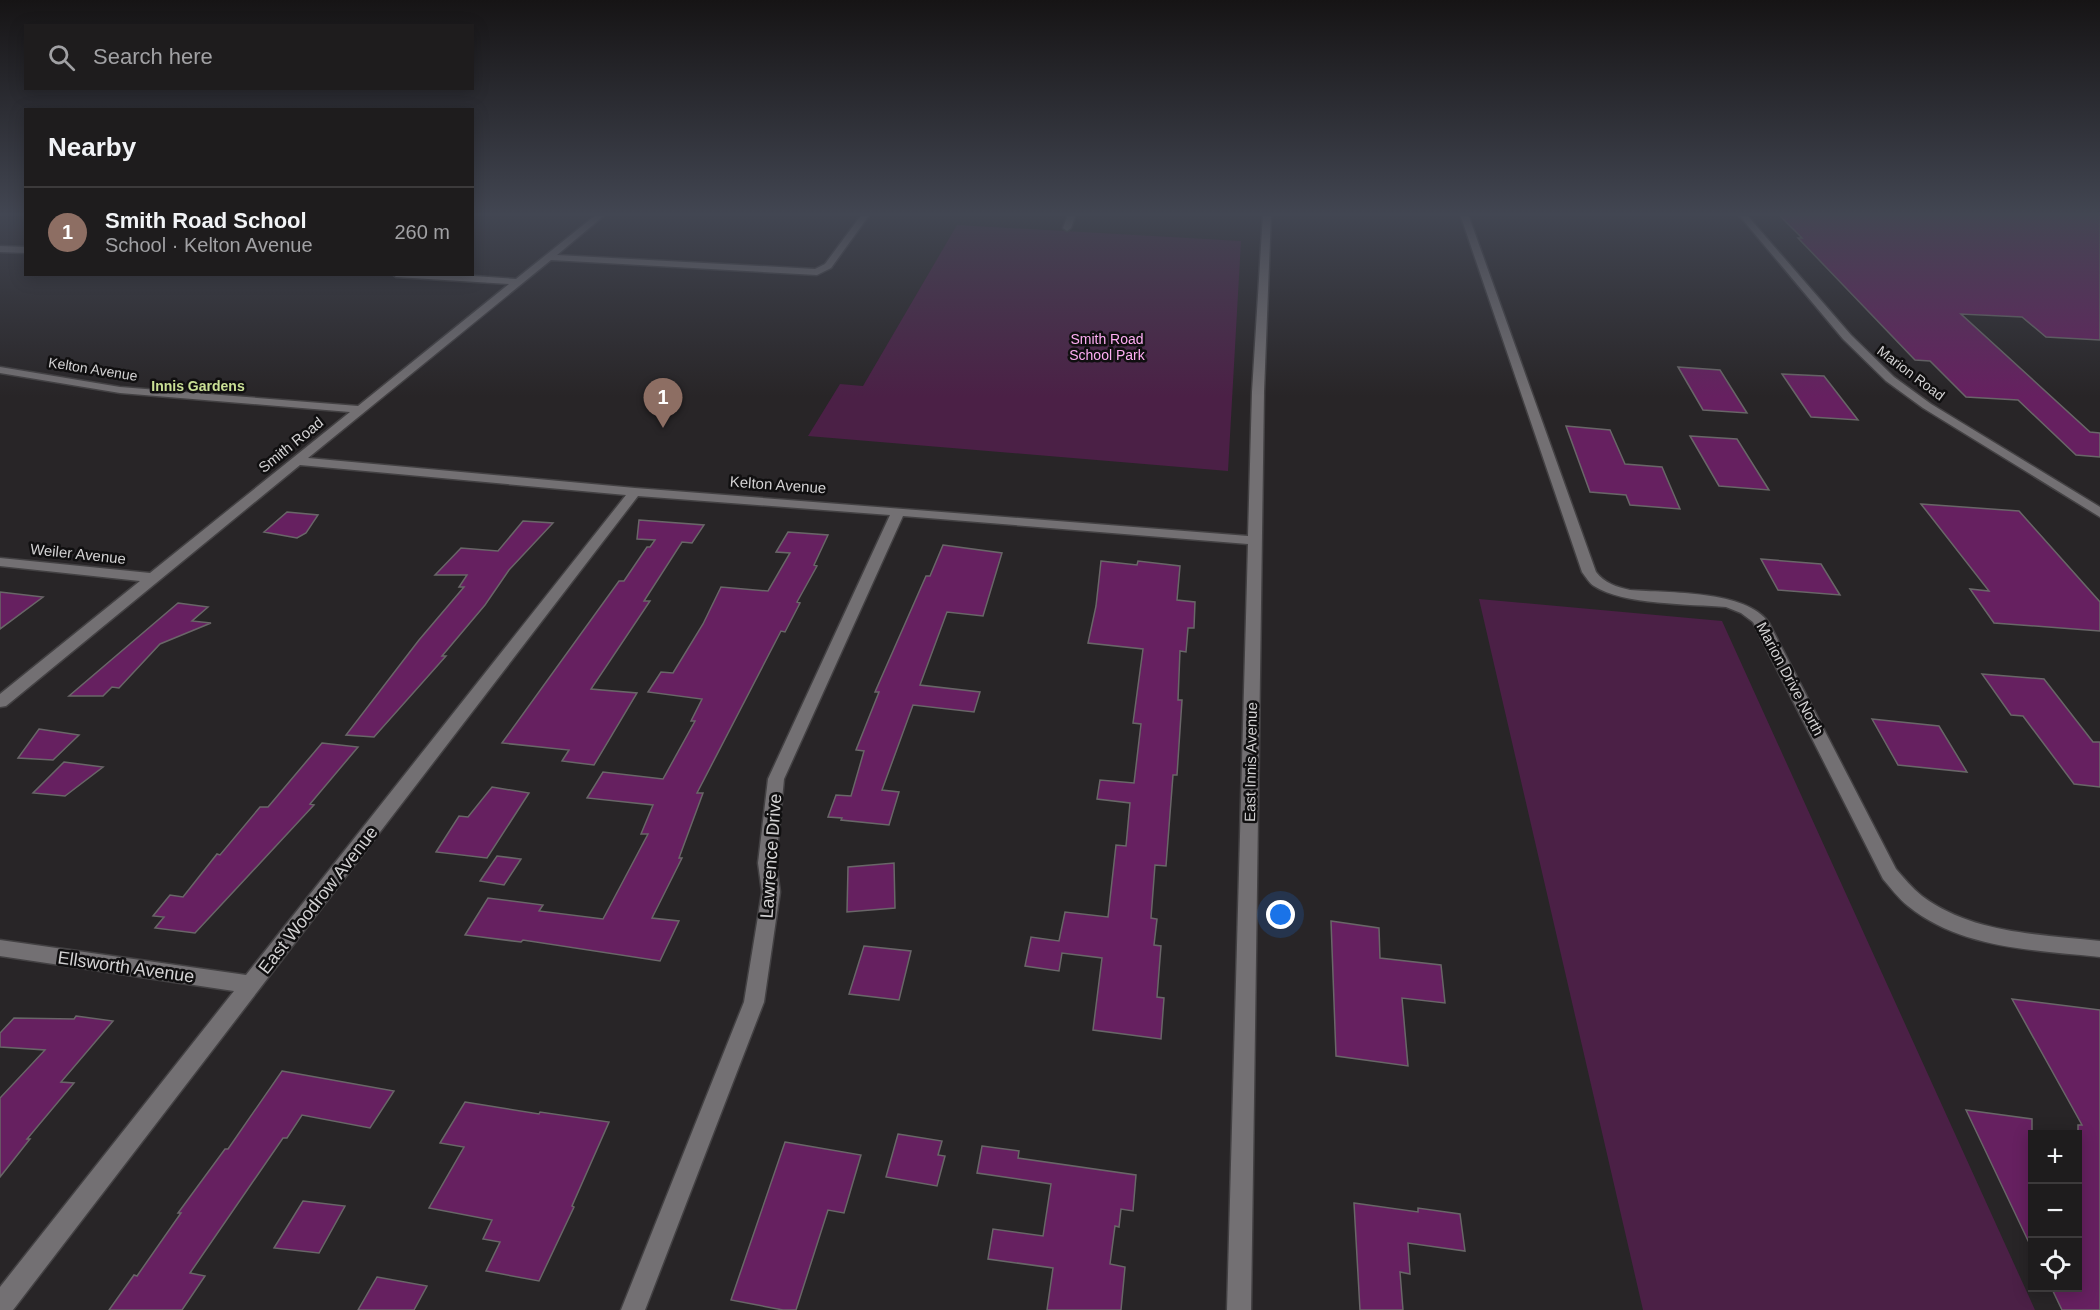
<!DOCTYPE html>
<html lang="en">
<head>
<meta charset="utf-8">
<style>
	body { margin:0; font-family:Arial,sans-serif; background:#2b292a; color:#f1f3f6 }
	.controls { position:absolute; right:18px; bottom:18px; display:grid; overflow:hidden; border-radius:0px; box-shadow:0 3px 15px #0003 }
	.controls button { width:54px; height:54px; display:grid; place-items:center; padding:0; border:0; border-bottom:2px solid #3c3a3b; background:#1e1c1d; color:#f1f3f6; font:30px sans-serif }
	.you { position:absolute; left:1281px; top:915px; width:21px; height:21px; margin:-15px; border:4px solid #fff; border-radius:50%; background:#1a73e8; box-shadow:0 0 0 9px #1a73e833 }
	.badge { display:grid; place-items:center; width:39px; height:39px; border-radius:50%; background:#a5c822; color:#fff; font-size:20px; font-weight:700 }
	.pin { position:absolute; translate:-50% -50px; filter:drop-shadow(0 2px 3px #0008) }
	.pin::after { content:''; position:absolute; top:32px; width:21px; height:18px; background:inherit; clip-path:polygon(0 0,100% 0,50% 100%) }
	.list { margin:0; padding:0; list-style:none }
	h2 { display:flex; justify-content:space-between; align-items:center; height:78px; margin:0; padding:0 24px; font-size:26px }
	h2 small { font-size:20px; font-weight:400; color:#a1a1a4 }
	.list li { display:grid; grid-template-columns:39px 1fr auto; gap:18px; align-items:center; box-sizing:border-box; height:90px; padding:0 24px; border-top:2px solid #3c3a3b }
	.list b { display:block; font-size:22px; white-space:nowrap }
	.list p { margin:0; font-size:20px; white-space:nowrap; color:#a1a1a4 }
	.list em { font-size:20px; font-style:normal; color:#a1a1a4 }
	.icon { flex:none; width:33px; height:33px; fill:none; stroke:currentColor; stroke-width:2; stroke-linecap:round; stroke-linejoin:round }
	.map { position:relative; flex:none; width:2100px; height:1310px; overflow:hidden }
	.search { position:absolute; background:#1e1c1d; box-shadow:0 3px 15px #0003; left:24px; top:24px; width:450px; height:66px; display:flex; align-items:center; gap:15px; box-sizing:border-box; padding:0 21px; border-radius:0px; color:#a1a1a4; font-size:22px }
	.panel { position:absolute; background:#1e1c1d; box-shadow:0 3px 15px #0003; left:24px; top:108px; width:450px; height:168px; border-radius:0px }
	.map>svg:first-child { display:block }
	.green { fill:#4b2046 }
	.building { fill:#662060; stroke:#696668; stroke-width:1.5 }
	.lines { fill:none; stroke-linecap:round; stroke-linejoin:round }
	.street-casing { stroke:#434143; stroke-width:3 }
	.street { fill:#737073; fill-rule:evenodd }
	.labels { text-anchor:middle; stroke-width:5; stroke-linejoin:round; paint-order:stroke }
	.far-park-label { font-size:14px; fill:#feaef3; stroke:#100f10 }
	.far-street-label { font-size:14px; fill:#d3d2d3; stroke:#100f10 }
	.far-neighbourhood-label { font-size:14px; font-weight:bold; fill:#cae095; stroke:#100f10 }
	.street-label { font-size:15px; fill:#d3d2d3; stroke:#100f10 }
	.near-street-label { font-size:18px; fill:#d3d2d3; stroke:#100f10 }
</style>
</head>
<body>
<div class="map">
<svg width="2100" height="1310" viewBox="0 0 2100 1310">
	<rect width="100%" height="100%" fill="#282527"/>
	<!-- green -->
	<path class="green" d="M957,225l284,16 -13,230 -420,-35 32,-52 23,2z
		M1479,599l243,22 313,689h-392z"/>
	<!-- building -->
	<path class="building" d="M1778,214h322v126l-54,-3 -24,-20 -61,-3 129,118 10,1v24l-24,-2 -58,-55 -52,-3 -36,-36 -15,-1 -117,-122h4z
		M1678,367l42,3 27,43 -44,-3z
		M1782,374l42,2 34,44 -47,-3z
		M1566,426l44,4 15,34 37,3 18,42 -50,-4 -4,-10 -36,-3z
		M1690,436l47,3 32,51 -50,-4z
		M1921,504l98,7 81,91v29l-106,-8 -24,-34 19,2z
		M287,512l31,3 -12,18 -9,5 -33,-6z
		M639,520l65,5 -12,18 -10,-1 -38,59h6l-59,88 46,4 -43,72 -32,-4 7,-11 -67,-7 117,-162h5l23,-34h3l5,-7 -18,-1z
		M523,521l30,2 -44,47 -24,35 -43,51h4l-72,81 -28,-2 73,-95 45,-53h-5l8,-12h-32l26,-27 37,3z
		M788,532l40,3 -14,30 3,1 -20,36 3,1 -15,29 -4,-1 -84,162h6l-24,65h3l-30,60 27,3 -19,40 -137,-21 -2,2 -56,-7 23,-37 55,7 -4,6 64,8 45,-85h-7l12,-29 -66,-7 16,-26 60,7 32,-58h-4l11,-22 -54,-7 13,-20 12,1 30,-49 18,-37 47,4 22,-38 -14,-1z
		M943,545l59,8 -19,63 -36,-4 -27,73 60,7 -6,20 -61,-7 -31,85 17,2 -10,33 -48,-5 1,-2 -14,-1 8,-22 15,1 13,-45 -8,-1 23,-58h-4l51,-116h4z
		M1761,559l60,5 19,31 -62,-5z
		M1101,561l36,4 1,-4 42,5 -3,34 18,2 -1,26h-6l-2,24 -6,-1 -2,49h4l-5,75h-4l-7,91 -11,-1 -4,53 6,1 -3,26 7,1 -4,51 7,1 -3,41 -68,-9 9,-72 -40,-5 -3,18 -34,-5 6,-29 28,4 6,-29 43,5 8,-72 10,1 4,-43 -33,-4 3,-19 34,3 7,-59 -8,-1 10,-74 -55,-6 8,-37z
		M0,592l43,5 -43,32z
		M178,603l30,4 -16,14 19,2 -51,21 -41,44 -7,-1 -9,9h-34z
		M1982,674l62,5 49,63h7v45l-26,-3 -51,-68 -12,-1z
		M1872,719l67,7 28,46 -69,-7z
		M39,729l40,6 -26,25 -35,-2z
		M322,743l36,4 -48,57 4,1 -119,128 -40,-5 9,-11 -11,-1 17,-21 13,2 34,-43 3,1 40,-48h8z
		M64,762l39,5 -38,29 -32,-3z
		M492,787l37,6 -42,65 -51,-6 23,-36 9,1z
		M497,856l24,3 -17,26 -24,-4z
		M894,863l1,45 -48,4 1,-45z
		M1331,921l48,7 1,30 61,7 4,38 -43,-5 6,68 -72,-10z
		M864,946l47,5 -12,49 -50,-6z
		M2012,999l88,11v300h-38l-11,-23h27v-162h4z
		M76,1016l37,5 -52,61 13,1 -47,56h3l-30,38v-79l45,-48 -45,-3v-14l14,-15 60,1z
		M282,1071l112,20 -24,37 -68,-13 -15,23h-4l-93,135 15,3 -23,34h-73l25,-35 3,1 44,-63h-3l47,-64h3z
		M465,1102l74,12 1,-2 69,10 -37,84 2,1 -35,74 -53,-10 14,-29 -17,-3 9,-19 -63,-12 35,-61 -24,-4z
		M1966,1110l66,9v130z
		M898,1134l44,7 -4,14 7,1 -8,30 -51,-9z
		M785,1142l76,13 -17,58 -16,-3 -32,100h-13l-52,-10z
		M982,1146l37,5 -1,7 118,17 -3,36 -12,-2 -2,18 -4,-1 -5,38 15,3 -4,43h-74l6,-42 -65,-9 5,-30 50,7 8,-52 -74,-11z
		M303,1201l42,5 -26,47 -45,-5z
		M1354,1203l64,9v-4l42,6 5,37 -57,-8 2,31 -10,-2 3,38h-43z
		M377,1277l50,9 -13,24h-56z"/>
	<g class="lines">
		<!-- street casing -->
		<g class="street-casing">
			<path id="street" d="M597,214h9l-49,41 258,14 10,-5 37,-50h8l-39,54 -14,7 -266,-15 -243,198 327,30 613,48 4,-144 11,-178h8l-7,178 -13,918h-24l21,-766 -345,-28 -119,263 -8,84 4,29 -16,110 -119,308h-24l123,-308 18,-110 -4,-29 10,-84 122,-264 -252,-19 -625,814h-13v-23l234,-296 -234,-35v-16l246,35 380,-480 -326,-30 -294,241 -6,1v-13l140,-113 -140,-15v-8l150,15 200,-161 -230,-19 -120,-20v-6l120,20 238,19 151,-122 -113,-7 -4,-3h53l71,5z
				M1068,214h8l-5,14 -4,3 -4,-3z
				M1460,214h8l128,358c8,11 21,15 34,18 38,3 117,0 139,33l127,246c8,9 16,19 26,27 51,38 117,38 178,45v16c-65,-7 -139,-8 -192,-51 -10,-8 -17,-18 -25,-27l-130,-257 -12,-9 -15,-6c-35,-3 -103,-2 -132,-21 -5,-3 -8,-9 -12,-14z
				M1738,214h8l105,121 43,42 37,27 169,103v10l-177,-109 -37,-27 -43,-42z
				M0,246l26,1v6l-26,-1z"/>
		</g>
		<!-- street -->
		<use href="#street" class="street"/>
	</g>
	<!-- sky -->
	<linearGradient id="sky" x2="0" y2="1"><stop stop-color="#161415"/><stop offset="0.54" stop-color="#424652"/><stop offset="1" stop-color="#424652" stop-opacity="0"/></linearGradient>
	<rect width="2100" height="397" fill="url(#sky)"/>
	<g class="labels">
		<!-- far-park labels -->
		<g class="far-park-label">
			<text x="1107" y="344">Smith Road<tspan x="1107" dy="16">School Park</tspan></text>
		</g>
		<!-- far-street labels -->
		<g class="far-street-label">
			<text transform="translate(93 369) rotate(9)" y="5">Kelton Avenue</text>
			<text transform="translate(1911 373) rotate(37)" y="5">Marion Road</text>
		</g>
		<!-- far-neighbourhood labels -->
		<g class="far-neighbourhood-label">
			<text x="198" y="391">Innis Gardens</text>
		</g>
		<!-- street labels -->
		<g class="street-label">
			<text transform="translate(291 445) rotate(-39)" y="5">Smith Road</text>
			<text transform="translate(778 485) rotate(4)" y="5">Kelton Avenue</text>
			<text transform="translate(78 554) rotate(6)" y="5">Weiler Avenue</text>
			<text transform="translate(1790 679) rotate(62)" y="5">Marion Drive North</text>
			<text transform="translate(1251 762) rotate(-89)" y="5">East Innis Avenue</text>
		</g>
		<!-- near-street labels -->
		<g class="near-street-label">
			<text transform="translate(771 856) rotate(-86)" y="6">Lawrence Drive</text>
			<text transform="translate(318 900) rotate(-52)" y="6">East Woodrow Avenue</text>
			<text transform="translate(126 967) rotate(8)" y="6">Ellsworth Avenue</text>
		</g>
	</g>
</svg>
<div class="controls">
<button>+</button>
<button>−</button>
<button><svg class="icon" aria-label="locate" viewBox="0 0 24 24"><circle cx="12" cy="12" r="6"/><path d="M12 2v4M12 18v4M2 12h4M18 12h4"/></svg></button>
</div>
<div class="you"></div>
<div class="pin badge" style="left:663px;top:428px;background:#8d6e63">1</div>
<div class="search"><svg class="icon" aria-label="search" viewBox="0 0 24 24"><circle cx="10" cy="10" r="6"/><path d="M15 15l6 6"/></svg>Search here</div>
<section class="panel">
<h2>Nearby<small></small></h2>
<ul class="list">
<li><span class="badge" style="background:#8d6e63">1</span><div><b>Smith Road School</b><p>School · Kelton Avenue</p></div><em>260 m</em></li>
</ul>
</section>
</div>
</body>
</html>
